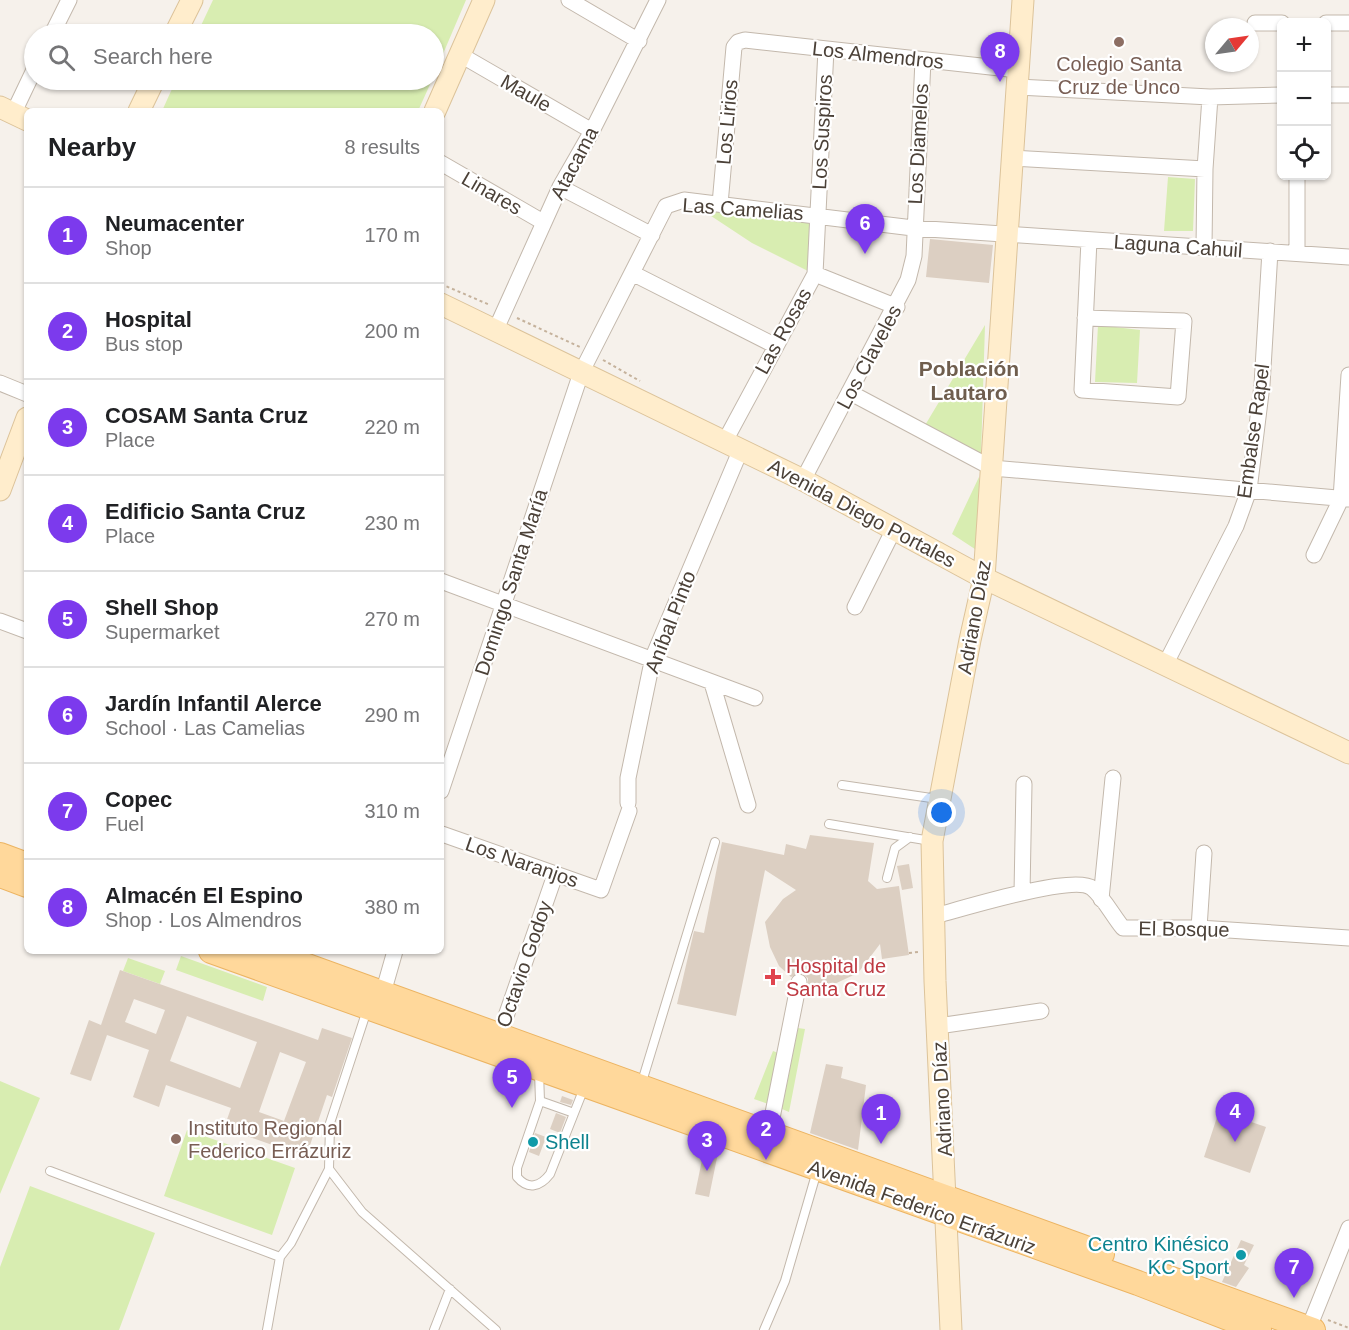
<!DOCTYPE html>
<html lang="en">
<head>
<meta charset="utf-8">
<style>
	body { margin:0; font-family:Arial,sans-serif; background:#f6f6f6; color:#202124 }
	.controls { position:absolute; right:18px; top:18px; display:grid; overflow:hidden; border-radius:9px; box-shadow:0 2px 4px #0004 }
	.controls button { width:54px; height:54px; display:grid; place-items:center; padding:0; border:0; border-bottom:2px solid #e0e0e0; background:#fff; color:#202124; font:30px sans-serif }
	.compass { position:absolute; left:1205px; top:18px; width:54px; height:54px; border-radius:50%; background:#fff; box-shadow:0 2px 4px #0004; rotate:61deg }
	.you { position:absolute; left:942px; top:813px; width:21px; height:21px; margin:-15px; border:4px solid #fff; border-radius:50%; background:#1a73e8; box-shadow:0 0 0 9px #1a73e833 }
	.badge { display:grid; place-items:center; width:39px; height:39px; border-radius:50%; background:#7c3aed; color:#fff; font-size:20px; font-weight:700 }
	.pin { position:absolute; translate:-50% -50px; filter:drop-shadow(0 2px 3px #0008) }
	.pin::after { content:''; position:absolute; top:32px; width:21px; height:18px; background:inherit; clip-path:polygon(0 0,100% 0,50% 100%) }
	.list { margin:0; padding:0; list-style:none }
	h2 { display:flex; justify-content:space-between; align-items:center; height:78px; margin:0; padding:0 24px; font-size:26px }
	h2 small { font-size:20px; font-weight:400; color:#757577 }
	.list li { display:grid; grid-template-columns:39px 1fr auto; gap:18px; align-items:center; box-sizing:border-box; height:96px; padding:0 24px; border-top:2px solid #e0e0e0 }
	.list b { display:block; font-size:22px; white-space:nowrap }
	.list p { margin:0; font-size:20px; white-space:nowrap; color:#757577 }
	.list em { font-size:20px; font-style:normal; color:#757577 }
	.icon { flex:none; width:33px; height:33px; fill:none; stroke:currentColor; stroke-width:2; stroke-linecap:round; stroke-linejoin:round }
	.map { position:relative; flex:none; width:1349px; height:1330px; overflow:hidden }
	.search { position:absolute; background:#fff; box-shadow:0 2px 4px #0004; left:24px; top:24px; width:420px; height:66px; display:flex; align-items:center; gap:15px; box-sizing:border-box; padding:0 21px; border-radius:33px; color:#757577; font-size:22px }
	.panel { position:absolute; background:#fff; box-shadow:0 2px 4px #0004; left:24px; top:108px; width:420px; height:846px; border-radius:9px }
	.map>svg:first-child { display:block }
	.green { fill:#d8edb1 }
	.building { fill:#dccfc2; fill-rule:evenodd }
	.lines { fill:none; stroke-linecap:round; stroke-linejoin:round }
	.lane-casing { stroke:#c3b8ac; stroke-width:10 }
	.street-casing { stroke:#c3b8ac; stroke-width:17 }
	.secondary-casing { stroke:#dcc39a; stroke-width:23 }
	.primary-casing { stroke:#ecb462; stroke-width:26 }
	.path { stroke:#c5b29c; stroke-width:2; stroke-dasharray:3 3; stroke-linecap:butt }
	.lane { stroke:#fff; stroke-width:8 }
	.street { stroke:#fff; stroke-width:15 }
	.secondary { stroke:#ffedcc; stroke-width:21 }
	.primary { stroke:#ffd89b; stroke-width:24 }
	.education-dot { fill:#8d6e63; stroke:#fff; stroke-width:2 }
	.health-dot { fill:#e0444e; stroke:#fff; stroke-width:2 }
	.culture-dot { fill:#0f9aa8; stroke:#fff; stroke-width:2 }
	.labels { text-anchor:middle; stroke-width:4.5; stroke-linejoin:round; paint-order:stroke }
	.street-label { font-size:20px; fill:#4b4138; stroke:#fff }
	.education-label { font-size:20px; fill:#785e54; stroke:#fff }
	.health-label { font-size:20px; fill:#be3a42; stroke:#fff; text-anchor:start }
	.culture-label { font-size:20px; fill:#0d838f; stroke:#fff; text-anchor:start }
	.neighbourhood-label { font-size:21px; font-weight:bold; fill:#6f5e4e; stroke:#fff }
</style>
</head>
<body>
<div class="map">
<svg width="1349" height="1330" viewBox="0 0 1349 1330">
	<rect width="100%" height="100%" fill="#f6f1eb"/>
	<!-- green -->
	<path class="green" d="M213,0h253l-32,75v-41h-237z
		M176,80h256l-14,31h-256z
		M1168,177l27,2 -2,52h-29z
		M699,208l113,13 -4,50 -56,-28z
		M985,325l-4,130 -57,-28z
		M1098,325l42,5 -3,53 -42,-1z
		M979,477l2,76 -29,-19z
		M181,956l86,31 -4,14 -87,-31z
		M128,958l37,13 -5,13 -37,-13z
		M798,1028l7,1 -16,83 -7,-3z
		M773,1051l5,2 -10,51 -14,-5z
		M0,1081l40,17 -40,96z
		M187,1130l108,38 -23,67 -108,-39z
		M30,1186l125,47 -36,97h-119v-63z"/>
	<!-- building -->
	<path class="building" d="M930,239l63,6 -4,38 -63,-6z
		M810,835l64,8 -6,38 9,8 22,-3 10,69 -27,4 -2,-15 -22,29 -30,14 -20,-2v-7l-7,-5 -10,4 -12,-11 -9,-19 -5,-25 18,-23 13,-9 -31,-20 -29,146 -59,-12 17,-73 10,2 18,-91 62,13 2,-11 20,5z
		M909,864l4,24 -11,2 -5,-24z
		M120,970l198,70 4,-12 30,10 -20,59 -5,-2 -21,62 -82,-29 7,-20 -65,-23 -7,22 -26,-10 16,-47 -42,-15 -16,46 -21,-7 19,-54 12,5zM134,999l31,11 -9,24 -31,-12zM187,1016l70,26 -17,46 -70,-27zM280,1052l26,10 -22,59 -25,-9z
		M826,1064l17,3 -2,11 25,7 -8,65 -48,-17z
		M562,1096l11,4 -2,5 -11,-3z
		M1219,1111l47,16 -16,46 -46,-16z
		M556,1113l10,4 -6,16 -10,-4z
		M535,1133l11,4 -7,19 -10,-4z
		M705,1145l14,3 -10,49 -14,-3z
		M1241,1240l13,5 -10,20 5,3 -13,19 -14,-5z"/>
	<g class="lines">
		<!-- lane casing -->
		<g class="lane-casing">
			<path id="lane" d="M842,785l96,14
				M829,824l102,17
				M887,878l8,-30 15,-11
				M539,1072l1,29 34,12
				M641,1085l74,-243
				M540,1101l-23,67v9c11,13 23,10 33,-3l34,-86
				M329,1169l33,43 134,118
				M50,1171l230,86 11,-14 38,-74 1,-46 37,-113
				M267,1330l13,-73
				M434,1330l16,-41
				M764,1330l21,-49 32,-110"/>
		</g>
		<!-- street casing -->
		<g class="street-casing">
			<path id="street" d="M569,0l70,41
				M1255,23h27
				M1326,23h23
				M52,34l17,-34
				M459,54l133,77
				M1018,87l192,10 72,-2
				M1326,95h23
				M13,114l21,-44
				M1013,158l192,11
				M441,163l102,59
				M560,187l92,48
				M720,204l14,-157 4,-5 7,-2 273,30
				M1204,247l1,-78 5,-72
				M1297,253v-77
				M632,273l142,72
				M815,274l82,33
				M1085,318l99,3 -6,76 -96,-7 7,-150
				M496,329l64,-142 32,-56 66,-131
				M0,383l27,11
				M849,392l143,76 357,31
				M725,441l90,-167 11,-225
				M803,480l105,-200 6,-24 9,-196
				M1314,555l27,-56 8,-124
				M441,581l314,117
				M855,607l39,-78
				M0,621l27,10
				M1165,665l71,-139 13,-36 13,-105 8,-134
				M712,683l36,122
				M441,791l140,-418 85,-167 18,-6 229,28 436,29
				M628,803v-25l25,-121 88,-208
				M442,834l159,56 28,-79
				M1022,893l2,-109
				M1101,899l12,-121
				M935,916c26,-7 139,-42 157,-28 12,10 21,28 31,40h76l150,10
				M1199,928l5,-75
				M381,1000l14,-49
				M938,1026l103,-15
				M497,1042l58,-167
				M769,1133l30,-151
				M1308,1330l41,-102"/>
		</g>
		<!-- secondary casing -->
		<g class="secondary-casing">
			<path id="secondary" d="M175,34l17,-34
				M0,107l27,13
				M139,111l15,-31
				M435,111l49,-111
				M441,304l362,176 181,98 365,175
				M0,490l27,-72
				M951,1330l-16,-349 -3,-140 38,-201 14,-62 39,-578"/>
		</g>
		<!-- primary casing -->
		<g class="primary-casing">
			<path id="primary" d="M0,855l27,10
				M0,875l27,10
				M211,951l927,332 121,47
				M266,951l836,303
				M1166,1277l147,53"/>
		</g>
		<!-- path -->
		<path class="path" d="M441,284l49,21
			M517,318l63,29
			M603,360l37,21
			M909,953l9,-1
			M1328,1320l21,8"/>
		<!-- lane -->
		<use href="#lane" class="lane"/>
		<!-- street -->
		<use href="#street" class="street"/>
		<!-- secondary -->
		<use href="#secondary" class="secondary"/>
		<!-- primary -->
		<use href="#primary" class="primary"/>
	</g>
	<!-- markers -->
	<g class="education-dot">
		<circle cx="1119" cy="42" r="6"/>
		<circle cx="176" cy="1139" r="6"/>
	</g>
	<path class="health-dot" d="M770 968h6v6h6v6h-6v6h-6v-6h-6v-6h6z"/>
	<g class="culture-dot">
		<circle cx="533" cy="1142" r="6"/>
		<circle cx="1241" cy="1255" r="6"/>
	</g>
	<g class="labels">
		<!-- street labels -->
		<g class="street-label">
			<text transform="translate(878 55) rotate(6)" y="7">Los Almendros</text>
			<text transform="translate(526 93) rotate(30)" y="7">Maule</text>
			<text transform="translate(727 122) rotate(-85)" y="7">Los Lirios</text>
			<text transform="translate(822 132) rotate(-87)" y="7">Los Suspiros</text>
			<text transform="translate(918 144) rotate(-87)" y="7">Los Diamelos</text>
			<text transform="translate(574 163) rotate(-62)" y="7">Atacama</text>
			<text transform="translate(492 193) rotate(30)" y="7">Linares</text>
			<text transform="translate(743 209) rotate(4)" y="7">Las Camelias</text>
			<text transform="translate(1178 246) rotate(4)" y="7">Laguna Cahuil</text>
			<text transform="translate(783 331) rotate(-61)" y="7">Las Rosas</text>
			<text transform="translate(869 357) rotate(-62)" y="7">Los Claveles</text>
			<text transform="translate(1253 431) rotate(-82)" y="7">Embalse Rapel</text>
			<text transform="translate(862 513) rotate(28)" y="7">Avenida Diego Portales</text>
			<text transform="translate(511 582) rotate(-72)" y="7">Domingo Santa María</text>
			<text transform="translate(974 617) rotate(-80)" y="7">Adriano Díaz</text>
			<text transform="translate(670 622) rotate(-69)" y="7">Aníbal Pinto</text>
			<text transform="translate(522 862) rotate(19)" y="7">Los Naranjos</text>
			<text transform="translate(1184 929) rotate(1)" y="7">El Bosque</text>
			<text transform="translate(524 964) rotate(-71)" y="7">Octavio Godoy</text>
			<text transform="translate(942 1099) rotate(-93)" y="7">Adriano Díaz</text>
			<text transform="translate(922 1207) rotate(20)" y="7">Avenida Federico Errázuriz</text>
		</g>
		<!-- education labels -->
		<g class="education-label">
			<text x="1119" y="71">Colegio Santa<tspan x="1119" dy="23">Cruz de Unco</tspan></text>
			<text x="188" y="1135" text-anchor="start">Instituto Regional<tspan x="188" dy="23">Federico Errázuriz</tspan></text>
		</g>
		<!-- health labels -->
		<g class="health-label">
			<text x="786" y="973">Hospital de<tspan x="786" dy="23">Santa Cruz</tspan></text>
		</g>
		<!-- culture labels -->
		<g class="culture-label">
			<text x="545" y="1149">Shell</text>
			<text x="1229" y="1251" text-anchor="end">Centro Kinésico<tspan x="1229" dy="23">KC Sport</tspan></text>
		</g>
		<!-- neighbourhood labels -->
		<g class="neighbourhood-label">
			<text x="969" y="376">Población<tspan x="969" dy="24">Lautaro</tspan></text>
		</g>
	</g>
</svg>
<div class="controls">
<button>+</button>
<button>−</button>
<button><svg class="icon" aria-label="locate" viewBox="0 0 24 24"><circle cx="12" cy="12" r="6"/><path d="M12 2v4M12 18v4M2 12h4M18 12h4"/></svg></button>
</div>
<svg class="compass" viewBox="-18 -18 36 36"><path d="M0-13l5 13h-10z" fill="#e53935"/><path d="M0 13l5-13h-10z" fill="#757577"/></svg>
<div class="you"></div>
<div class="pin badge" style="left:881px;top:1144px">1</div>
<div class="pin badge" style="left:766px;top:1160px">2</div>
<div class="pin badge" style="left:707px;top:1171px">3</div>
<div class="pin badge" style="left:1235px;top:1142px">4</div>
<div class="pin badge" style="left:512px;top:1108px">5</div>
<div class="pin badge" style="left:865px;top:254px">6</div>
<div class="pin badge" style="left:1294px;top:1298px">7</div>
<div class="pin badge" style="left:1000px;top:82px">8</div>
<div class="search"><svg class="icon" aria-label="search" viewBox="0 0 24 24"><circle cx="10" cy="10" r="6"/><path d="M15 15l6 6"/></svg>Search here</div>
<section class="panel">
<h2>Nearby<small>8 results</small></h2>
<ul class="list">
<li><span class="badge">1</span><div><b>Neumacenter</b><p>Shop</p></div><em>170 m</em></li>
<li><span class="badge">2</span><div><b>Hospital</b><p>Bus stop</p></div><em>200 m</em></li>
<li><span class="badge">3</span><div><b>COSAM Santa Cruz</b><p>Place</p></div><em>220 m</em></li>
<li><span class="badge">4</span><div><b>Edificio Santa Cruz</b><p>Place</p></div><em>230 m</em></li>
<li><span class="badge">5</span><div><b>Shell Shop</b><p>Supermarket</p></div><em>270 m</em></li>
<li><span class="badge">6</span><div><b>Jardín Infantil Alerce</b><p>School · Las Camelias</p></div><em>290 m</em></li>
<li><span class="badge">7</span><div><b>Copec</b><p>Fuel</p></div><em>310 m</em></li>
<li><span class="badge">8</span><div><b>Almacén El Espino</b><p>Shop · Los Almendros</p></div><em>380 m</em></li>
</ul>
</section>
</div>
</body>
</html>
